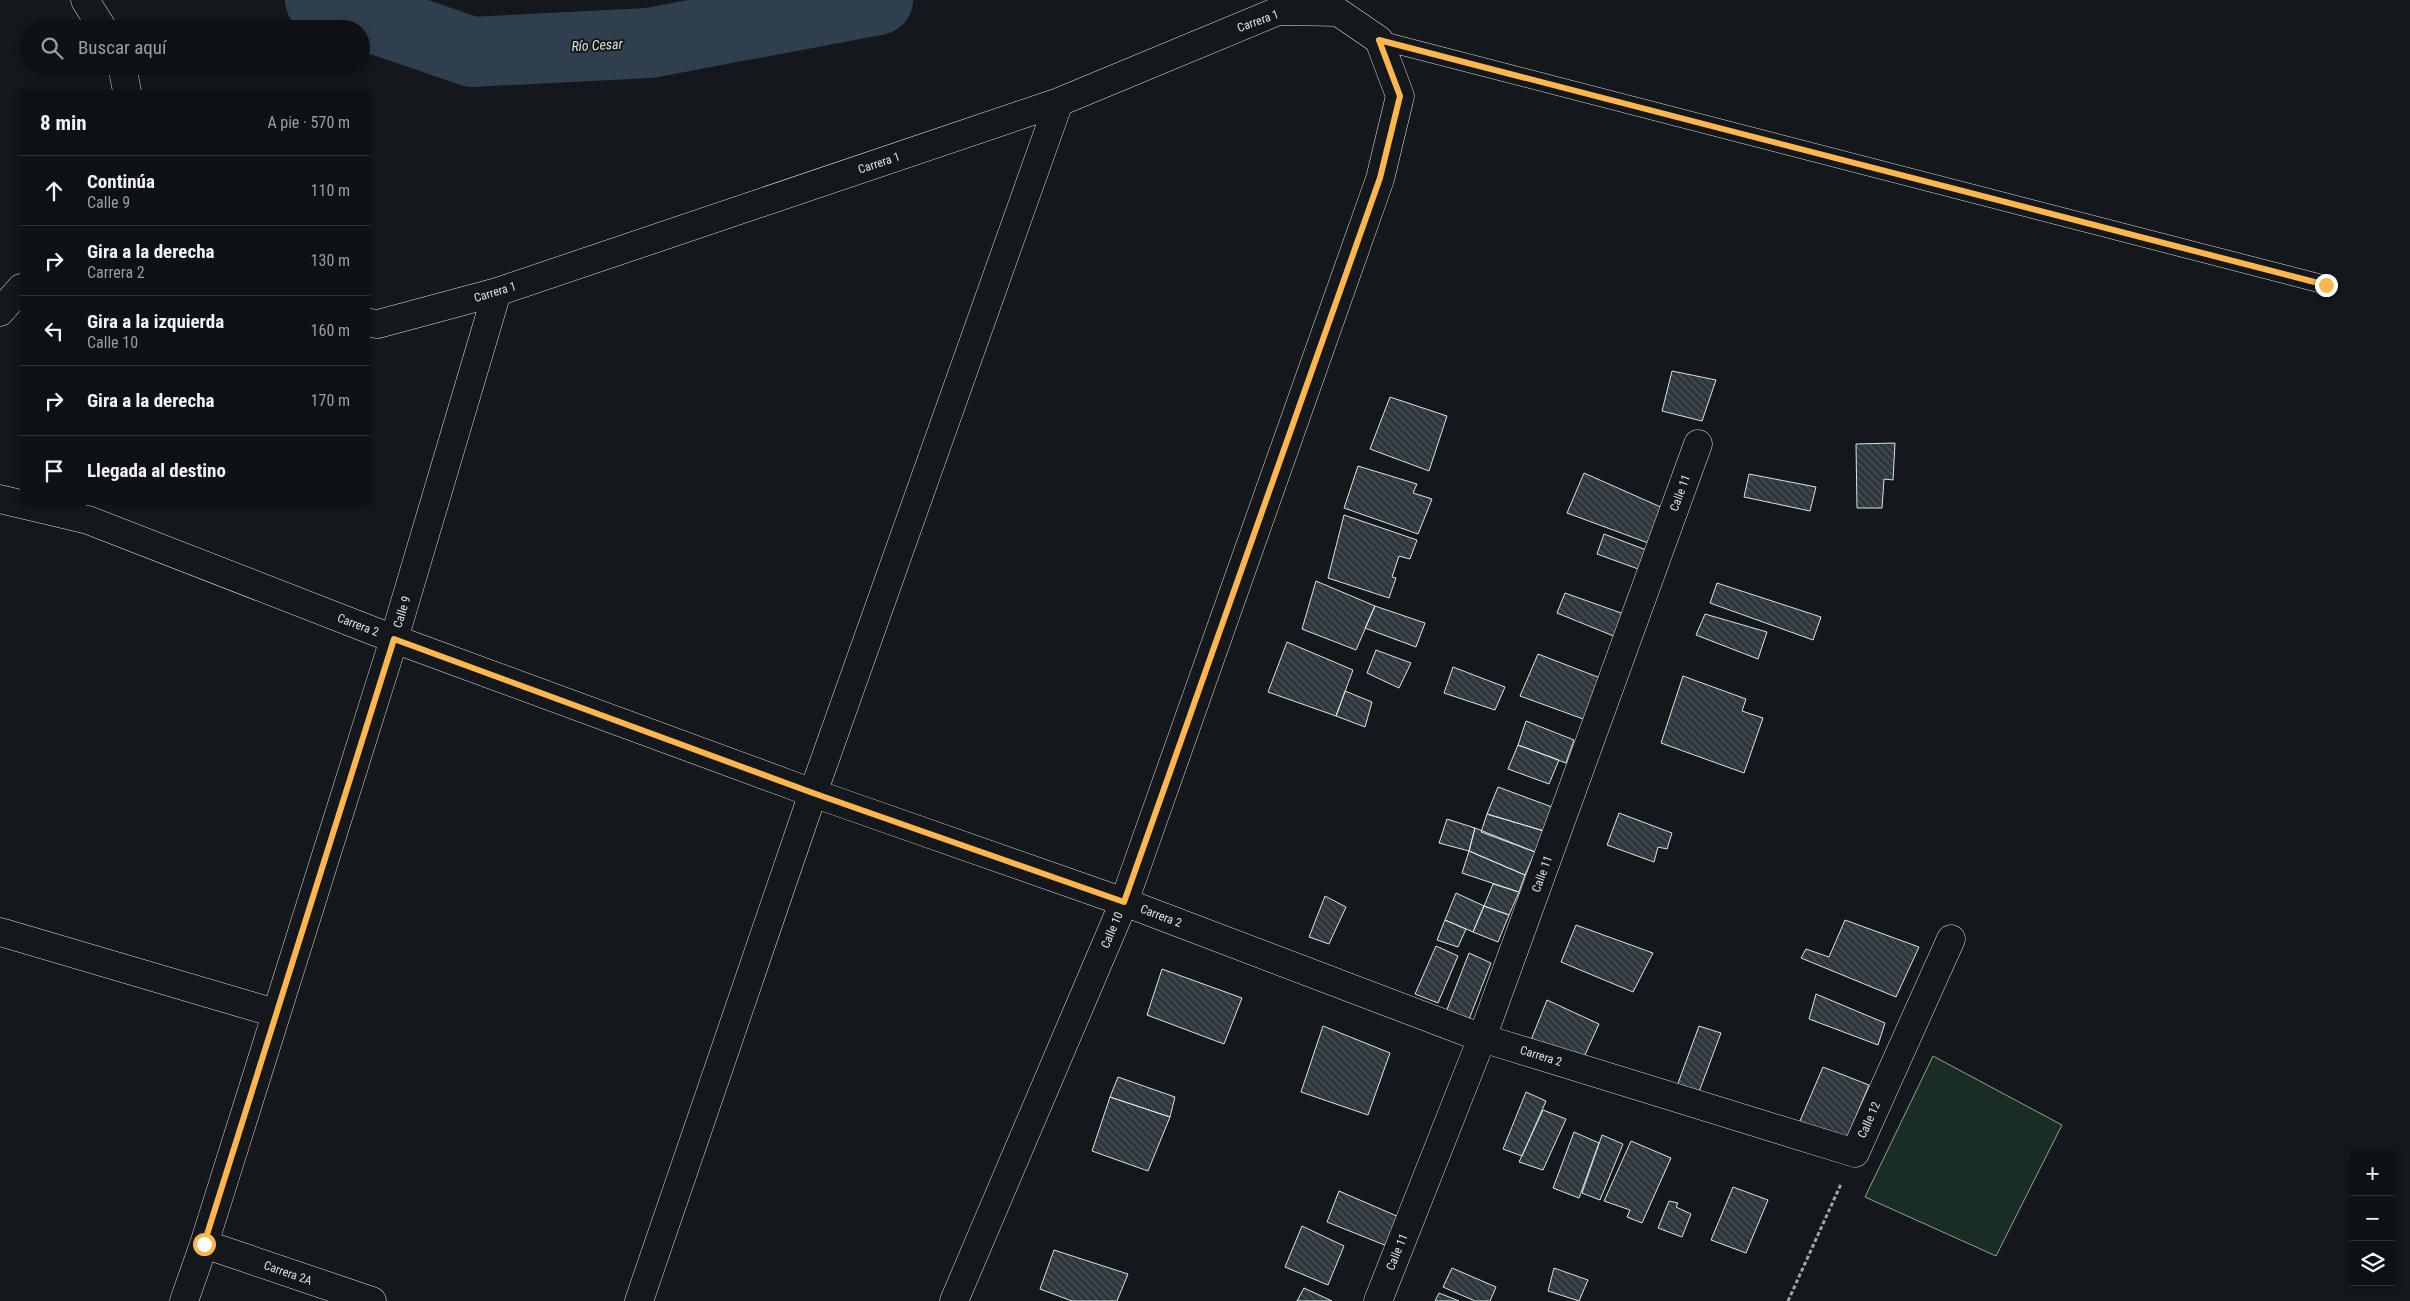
<!DOCTYPE html>
<html lang="es">
<head>
<meta charset="utf-8">
<style>
	body { margin:0; font-family:"Roboto Condensed",sans-serif; background:#1d2022; color:#f1f3f6 }
	.controls { position:absolute; right:15px; bottom:15px; display:grid; overflow:hidden; border-radius:0px; box-shadow:0 2px 8px #0003 }
	.controls button { width:45px; height:45px; display:grid; place-items:center; padding:0; border:0; border-bottom:1px solid #2f3234; background:#0f1215; color:#f1f3f6; font:25px sans-serif }
	.stop { position:absolute; width:15px; height:15px; margin:-11px; border:4px solid #ffb74d; border-radius:50%; background:#fff }
	.stop.end { background:#ffb74d; border-color:#fff; box-shadow:0 1px 5px #0008 }
	.list { margin:0; padding:0; list-style:none }
	h2 { display:flex; justify-content:space-between; align-items:center; height:65px; margin:0; padding:0 20px; font-size:21px }
	h2 small { font-size:16px; font-weight:400; color:#9b9ea0 }
	.list li { display:grid; grid-template-columns:32px 1fr auto; gap:15px; align-items:center; box-sizing:border-box; height:70px; padding:0 20px; border-top:1px solid #2f3234 }
	.list b { display:block; font-size:19px; white-space:nowrap }
	.list p { margin:0; font-size:16px; white-space:nowrap; color:#9b9ea0 }
	.list em { font-size:16px; font-style:normal; color:#9b9ea0 }
	.icon { flex:none; width:28px; height:28px; fill:none; stroke:currentColor; stroke-width:2; stroke-linecap:round; stroke-linejoin:round }
	.map { position:relative; flex:none; width:2410px; height:1301px; overflow:hidden }
	.search { position:absolute; background:#0f1215; box-shadow:0 2px 8px #0003; left:20px; top:20px; width:350px; height:55px; display:flex; align-items:center; gap:12px; box-sizing:border-box; padding:0 18px; border-radius:28px; color:#9b9ea0; font-size:19px }
	.panel { position:absolute; background:#0f1215; box-shadow:0 2px 8px #0003; left:20px; top:90px; width:350px; height:415px; border-radius:0px }
	.map>svg:first-child { display:block }
	.grass { fill:#1a2d24; stroke:#939e99 }
	.lines { fill:none; stroke-linecap:round; stroke-linejoin:round }
	.river { stroke:#2f3f4d; stroke-width:70 }
	.building { fill:url(#building-back-hatch); stroke:#d8e6dc }
	.service-casing { stroke:#d8e6dc; stroke-width:19 }
	.minor-casing { stroke:#d8e6dc; stroke-width:29 }
	.path { stroke:#9da8a2; stroke-width:3; stroke-dasharray:4 2.5; stroke-linecap:butt }
	.service { stroke:#14181c; stroke-width:18 }
	.minor { stroke:#14181c; stroke-width:28 }
	.route { stroke:#ffb74d; stroke-width:6 }
	.labels { text-anchor:middle; stroke-width:4; stroke-linejoin:round; paint-order:stroke }
	.street-label { font-size:12px; fill:#d8e6dc; stroke:#14181c }
	.water-label { font-size:14px; font-style:italic; fill:#d8e6dc; stroke:#14181c }
</style>
</head>
<body>
<div class="map">
<svg width="2410" height="1301" viewBox="0 0 2410 1301">
	<defs>
		<pattern id="building-back-hatch" width="6" height="6" patternUnits="userSpaceOnUse" patternTransform="scale(1.25)"><rect width="6" height="6" fill="#2c363c"/><path d="M-1 5l2 2M0 0l6 6M5-1l2 2" fill="none" stroke="#4a5358"/></pattern>
	</defs>
	<rect width="100%" height="100%" fill="#14181c"/>
	<!-- grass -->
	<path class="grass" d="M1933,1056l129,69 -66,131 -131,-59z"/>
	<g class="lines">
		<!-- river -->
		<path class="river" d="M320,0l152,52 177,-9 229,-43"/>
	</g>
	<!-- building -->
	<path class="building" d="M1672,371l44,9 -14,41 -40,-10z
		M1390,397l57,19 -18,55 -59,-22z
		M1895,443l-2,37 -9,-1 -2,29h-25l-1,-64z
		M1358,466l59,18 -4,9 19,6 -14,35 -74,-26z
		M1584,473l79,35 -12,36 -84,-31z
		M1749,474l67,13 -6,24 -66,-14z
		M1344,515l73,25 -7,19 -11,-3 -7,21 4,1 -7,20 -61,-20z
		M1604,534l45,17 -8,19 -44,-16z
		M1316,581l59,25 -19,44 -54,-21z
		M1717,583l104,34 -8,23 -103,-37z
		M1565,593l59,21 -8,23 -59,-24z
		M1375,606l50,17 -9,24 -51,-19z
		M1705,614l62,18 -9,27 -62,-24z
		M1287,642l66,28 -17,46 -68,-24z
		M1376,650l35,13 -12,25 -32,-15z
		M1538,654l65,25 -17,41 -66,-24z
		M1453,667l52,20 -10,23 -51,-17z
		M1683,676l63,23 -4,12 21,7 -19,55 -83,-30z
		M1345,691l27,11 -7,25 -29,-11z
		M1526,721l48,19 -8,23 -48,-18z
		M1518,745l41,15 -10,24 -41,-15z
		M1498,787l54,20 -8,24 -57,-17z
		M1619,813l53,20 -5,16 -9,-2 -4,15 -47,-17z
		M1487,814l57,17 -9,21 -54,-20z
		M1447,819l28,9 -6,23 -30,-8z
		M1475,828l60,24 -10,23 -56,-24z
		M1469,851l56,24 -6,17 -57,-19z
		M1493,884l26,8 -10,23 -25,-9z
		M1456,893l28,13 -11,26 -28,-12z
		M1325,896l21,11 -17,37 -20,-7z
		M1484,906l25,9 -11,27 -25,-10z
		M1445,920l21,9 -8,18 -21,-7z
		M1845,920l74,27 -23,50 -95,-39 5,-9 23,8z
		M1576,925l77,28 -20,39 -72,-30z
		M1436,946l22,10 -20,47 -23,-9z
		M1469,953l22,10 -23,59 -22,-10z
		M1162,969l80,29 -18,46 -77,-29z
		M1816,994l69,29 -7,22 -69,-26z
		M1547,1000l52,24 -20,44 -50,-23z
		M1323,1026l67,27 -22,62 -67,-23z
		M1699,1026l22,7 -25,67 -23,-3z
		M1823,1067l46,18 -27,65 -48,-15z
		M1118,1077l57,20 -5,20 -60,-20z
		M1526,1092l20,9 -24,55 -19,-7z
		M1110,1097l60,20 -22,54 -56,-20z
		M1543,1110l23,9 -23,51 -24,-8z
		M1574,1132l25,11 -20,55 -26,-10z
		M1602,1135l21,9 -23,56 -18,-7z
		M1631,1141l40,17 -29,65 -15,-6 3,-7 -26,-9z
		M1733,1187l35,13 -22,53 -35,-13z
		M1339,1191l60,26 -12,29 -60,-24z
		M1669,1201l9,2 -2,4 15,7 -9,23 -24,-9z
		M1302,1226l42,20 -16,39 -43,-18z
		M1054,1250l74,24 -11,27h-45l-32,-12z
		M1452,1268l44,19 -6,14h-15l-32,-14z
		M1554,1268l34,12 -9,21 -31,-10z
		M1304,1288l28,13h-35z
		M1439,1293l20,8h-24z"/>
	<g class="lines">
		<!-- service casing -->
		<g class="service-casing">
			<path id="service" d="M1379,40l947,245"/>
		</g>
		<!-- minor casing -->
		<g class="minor-casing">
			<path id="minor" d="M85,0l18,29
				M122,66l5,25
				M0,312l21,-24
				M369,323l9,1 119,-32 562,-190 219,-91 60,1 41,28 21,56 -20,83 -256,723 -170,399
				M0,499l88,21 306,119 419,154 311,109 358,136 373,115 96,-214
				M0,932l275,81
				M204,1244l168,57
				M184,1301l20,-57 190,-605 103,-347
				M639,1301l174,-508 246,-691
				M1378,1301l104,-263 216,-594"/>
		</g>
		<!-- path -->
		<path class="path" d="M1788,1301l53,-117"/>
		<!-- service -->
		<use href="#service" class="service"/>
		<!-- minor -->
		<use href="#minor" class="minor"/>
	</g>
	<g class="lines">
		<!-- route -->
		<path class="route" d="M204,1244l190,-605 419,154 311,109 256,-724 20,-82 -21,-56 947,245"/>
	</g>
	<g class="labels">
		<!-- street labels -->
		<g class="street-label">
			<text transform="translate(1258 21) rotate(-20)" y="4">Carrera 1</text>
			<text transform="translate(879 163) rotate(-19)" y="4">Carrera 1</text>
			<text transform="translate(495 292) rotate(-17)" y="4">Carrera 1</text>
			<text transform="translate(1680 493) rotate(-70)" y="4">Calle 11</text>
			<text transform="translate(402 612) rotate(-73)" y="4">Calle 9</text>
			<text transform="translate(358 625) rotate(21)" y="4">Carrera 2</text>
			<text transform="translate(1542 874) rotate(-70)" y="4">Calle 11</text>
			<text transform="translate(1161 916) rotate(21)" y="4">Carrera 2</text>
			<text transform="translate(1112 930) rotate(-67)" y="4">Calle 10</text>
			<text transform="translate(1541 1056) rotate(17)" y="4">Carrera 2</text>
			<text transform="translate(1869 1120) rotate(-66)" y="4">Calle 12</text>
			<text transform="translate(1397 1252) rotate(-68)" y="4">Calle 11</text>
			<text transform="translate(288 1273) rotate(19)" y="4">Carrera 2A</text>
		</g>
		<!-- water labels -->
		<g class="water-label">
			<text transform="translate(597 45) rotate(-3)" y="5">Río Cesar</text>
		</g>
	</g>
</svg>
<div class="controls">
<button>+</button>
<button>−</button>
<button><svg class="icon" aria-label="layers" viewBox="0 0 24 24"><path d="M12 4l9 5-9 5-9-5zM3 14l9 5 9-5"/></svg></button>
</div>
<div class="stop" style="left:204px;top:1244px"></div>
<div class="stop end" style="left:2326px;top:285px"></div>
<div class="search"><svg class="icon" aria-label="search" viewBox="0 0 24 24"><circle cx="10" cy="10" r="6"/><path d="M15 15l6 6"/></svg>Buscar aquí</div>
<section class="panel">
<h2>8 min<small>A pie · 570 m</small></h2>
<ul class="list">
<li><svg class="icon" aria-label="ahead" viewBox="0 0 24 24"><path d="M12 20V5M6 11l6-6 6 6"/></svg><div><b>Continúa</b><p>Calle 9</p></div><em>110 m</em></li>
<li><svg class="icon" aria-label="right" viewBox="0 0 24 24"><path d="M7 20v-9h11M14 6l5 5-5 5"/></svg><div><b>Gira a la derecha</b><p>Carrera 2</p></div><em>130 m</em></li>
<li><svg class="icon" aria-label="left" viewBox="0 0 24 24"><path d="M17 20v-9H6M10 6l-5 5 5 5"/></svg><div><b>Gira a la izquierda</b><p>Calle 10</p></div><em>160 m</em></li>
<li><svg class="icon" aria-label="right" viewBox="0 0 24 24"><path d="M7 20v-9h11M14 6l5 5-5 5"/></svg><div><b>Gira a la derecha</b></div><em>170 m</em></li>
<li><svg class="icon" aria-label="arrive" viewBox="0 0 24 24"><path d="M6 21V4h12l-3 4 3 4H6"/></svg><div><b>Llegada al destino</b></div></li>
</ul>
</section>
</div>
</body>
</html>
